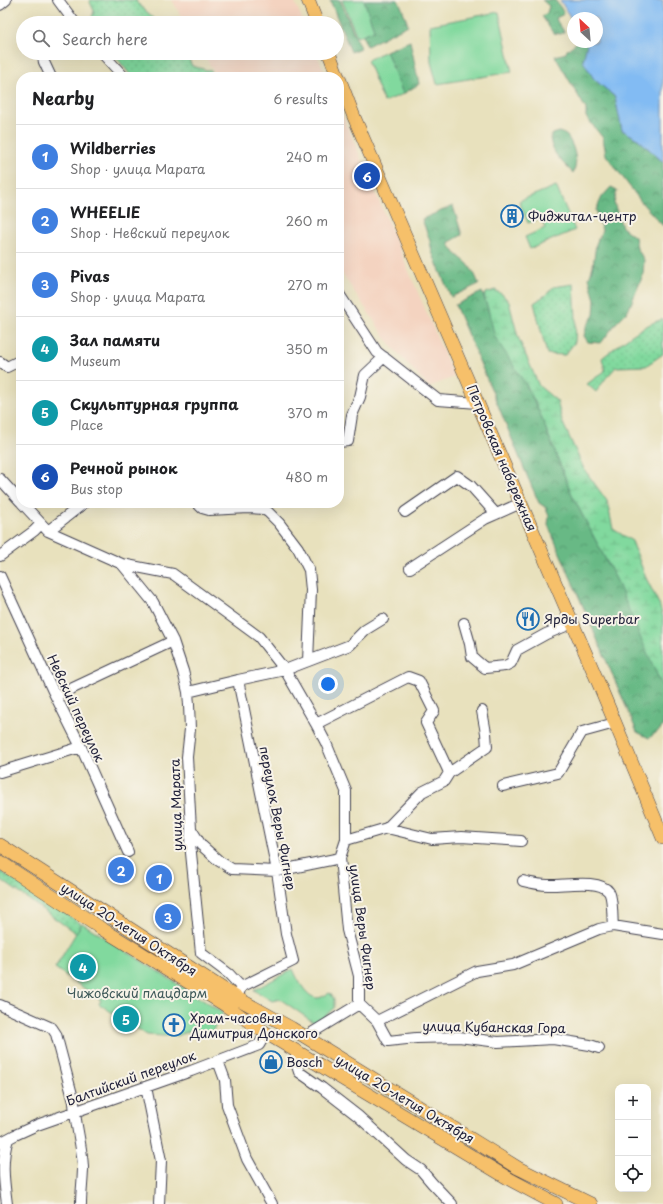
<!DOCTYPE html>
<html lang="en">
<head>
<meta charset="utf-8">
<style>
	body { margin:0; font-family:"Playpen Sans",sans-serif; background:#f6f6f6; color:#202124 }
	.controls { position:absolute; right:12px; bottom:12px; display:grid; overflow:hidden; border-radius:8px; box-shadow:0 4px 16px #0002 }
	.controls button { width:36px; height:36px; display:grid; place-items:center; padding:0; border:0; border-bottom:1px solid #e0e0e0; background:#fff; color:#202124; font:20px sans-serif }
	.compass { position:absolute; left:567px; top:12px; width:36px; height:36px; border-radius:50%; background:#fff; box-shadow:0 4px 16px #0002; rotate:334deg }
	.you { position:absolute; left:328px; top:684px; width:14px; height:14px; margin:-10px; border:3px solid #fff; border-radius:50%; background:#1a73e8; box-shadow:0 0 0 6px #1a73e833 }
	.badge { display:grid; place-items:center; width:26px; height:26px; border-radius:50%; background:#1f6fb2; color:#fff; font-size:13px; font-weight:700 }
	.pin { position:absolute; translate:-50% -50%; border:2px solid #fff; box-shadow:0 1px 4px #0006 }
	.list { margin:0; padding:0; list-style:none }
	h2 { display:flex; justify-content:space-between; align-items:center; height:52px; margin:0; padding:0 16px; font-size:17px }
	h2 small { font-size:13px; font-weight:400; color:#757577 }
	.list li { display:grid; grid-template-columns:26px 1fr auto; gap:12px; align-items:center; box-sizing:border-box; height:64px; padding:0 16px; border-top:1px solid #e0e0e0 }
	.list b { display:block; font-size:15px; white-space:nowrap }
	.list p { margin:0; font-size:13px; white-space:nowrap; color:#757577 }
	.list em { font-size:13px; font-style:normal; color:#757577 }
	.icon { flex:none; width:22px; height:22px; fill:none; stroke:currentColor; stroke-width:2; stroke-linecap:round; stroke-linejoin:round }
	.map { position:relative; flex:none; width:663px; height:1204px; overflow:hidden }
	.search { position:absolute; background:#fff; box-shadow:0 4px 16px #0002; left:16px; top:16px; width:328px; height:44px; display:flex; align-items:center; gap:10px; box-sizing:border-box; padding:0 14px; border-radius:22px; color:#757577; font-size:15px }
	.panel { position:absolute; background:#fff; box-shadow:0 4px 16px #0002; left:16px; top:72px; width:328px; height:436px; border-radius:16px }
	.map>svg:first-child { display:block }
	.built { fill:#f4d3c0 }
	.grass { fill:url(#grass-dots); stroke:#527e6c }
	.forest { fill:url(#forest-crowns); stroke:#456e60 }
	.wetland { fill:url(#wetland-marsh); stroke:#527e6c }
	.park { fill:#81d99e; stroke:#527e6c }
	.water { fill:#82bbf3; stroke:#526e97 }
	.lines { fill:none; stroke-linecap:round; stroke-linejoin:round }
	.minor-casing { stroke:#403f4e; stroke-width:12 }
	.major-casing { stroke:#403f4e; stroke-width:14 }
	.minor { stroke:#fff; stroke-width:10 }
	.major { stroke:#f6c06b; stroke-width:13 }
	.labels { text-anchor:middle; stroke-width:4; stroke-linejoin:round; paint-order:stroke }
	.poi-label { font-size:13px; fill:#22223b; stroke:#f7f3e8; text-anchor:start }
	.street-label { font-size:13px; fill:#22223b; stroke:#f7f3e8 }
	.park-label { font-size:13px; fill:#3e5959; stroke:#f7f3e8 }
</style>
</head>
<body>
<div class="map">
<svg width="663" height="1204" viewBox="0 0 663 1204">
	<defs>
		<pattern id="grass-dots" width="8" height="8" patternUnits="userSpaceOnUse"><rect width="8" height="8" fill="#81d99e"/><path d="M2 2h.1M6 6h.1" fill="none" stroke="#6fba89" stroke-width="1.8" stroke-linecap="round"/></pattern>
		<pattern id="forest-crowns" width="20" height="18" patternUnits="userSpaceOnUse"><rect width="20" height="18" fill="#68b985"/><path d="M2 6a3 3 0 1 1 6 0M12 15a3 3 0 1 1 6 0" fill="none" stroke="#55966e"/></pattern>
		<pattern id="wetland-marsh" width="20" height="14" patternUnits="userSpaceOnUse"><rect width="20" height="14" fill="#81d99e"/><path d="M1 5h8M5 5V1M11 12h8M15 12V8" fill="none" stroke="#6fba89"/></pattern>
	</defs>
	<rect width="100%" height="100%" fill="#f7f3e8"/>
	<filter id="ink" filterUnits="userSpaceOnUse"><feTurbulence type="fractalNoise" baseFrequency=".025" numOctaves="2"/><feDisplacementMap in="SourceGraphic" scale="8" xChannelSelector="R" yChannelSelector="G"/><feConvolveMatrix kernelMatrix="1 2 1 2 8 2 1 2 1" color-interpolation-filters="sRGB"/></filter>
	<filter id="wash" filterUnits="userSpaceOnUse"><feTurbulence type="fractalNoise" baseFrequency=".012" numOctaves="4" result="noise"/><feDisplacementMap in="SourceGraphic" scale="16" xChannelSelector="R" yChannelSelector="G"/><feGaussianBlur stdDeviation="0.9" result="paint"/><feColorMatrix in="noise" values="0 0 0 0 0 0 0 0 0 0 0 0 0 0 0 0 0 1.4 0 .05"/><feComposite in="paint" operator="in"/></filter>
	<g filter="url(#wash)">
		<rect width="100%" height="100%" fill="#e8e1bd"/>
		<!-- built -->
		<path class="built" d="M172,0h122l10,23h-119z
			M203,53h113l11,24h-110z
			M339,107l115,270 -25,10 -38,-41 -52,-77z"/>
		<!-- grass -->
		<path class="grass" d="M89,0h48l-1,2 20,18 7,3h-73l4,-12z
			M113,53h73l6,13 19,5 2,6h-81z
			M574,284l2,35 -1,23 -10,13 -18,-1 -13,-51 13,-9 6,-7z
			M663,319v35l-17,12 -30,1 -10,11 -10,14 -9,-8 18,-13 -3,-13c19,-15 38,-32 61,-39z
			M0,871l176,114 -8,7 -94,-60 -74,-53z"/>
		<!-- forest -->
		<path class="forest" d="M330,0h10l20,48 -9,4z
			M364,0h34l4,8 6,17 -41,21 -5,-11 12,-5z
			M542,0h13l6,8 3,6 -8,4c1,6 6,8 8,14l-3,2 -8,-1 -11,-17 5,-3 2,-7z
			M410,41l9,43 -16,10 -17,-43z
			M577,42h8l2,2 7,35 21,18 7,33 16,9 25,23v64l-21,-23 -36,-48 -3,-17 -17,-21v-8l-31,-53 11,-3 1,-3z
			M559,132c3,1 6,2 8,4 7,9 12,27 6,37 -11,-11 -21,-19 -23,-35l3,-4z
			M611,187l6,3 -3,13 8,24 13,10 2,11 7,12 -1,15 -15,36 -11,11 -16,21 -13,-1 -4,-6 2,-9 8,-12 1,-15 -6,-22 4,-12 3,-22 6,-14 -6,-20 6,-13z
			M453,206l9,29 -14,8 7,10 13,11 7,11 4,9 -28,13 -19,-45 -2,-11 -8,-22z
			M482,292l6,17 50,100 35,88 44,84 46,107v37l-2,4 -12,9 -12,-6 -89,-207 1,-9 -4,-9 -6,-4 -11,-25 -35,-85 -38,-88z"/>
		<!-- wetland -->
		<path class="wetland" d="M495,290l7,4 7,8 9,35 21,49 18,15 5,20 22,48 23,32 6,28 19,12 14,37 13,26 4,13v71l-25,-56 -21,-51 -44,-84 -35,-88 -10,-21 -33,-51 -7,-28 -4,-13 2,-3z"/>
		<!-- park -->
		<path class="park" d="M342,0h22l10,30 -17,7z
			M499,12l13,60 -75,12 -6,-22 -1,-37z
			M386,51l17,43 -19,8 -17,-42z
			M556,186l19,44 -45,19 -5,-12 20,-9 -4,-10 -13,5 -9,-22z
			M82,923l141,90 -12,20 -17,-4 -17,7 -3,-2 -9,2 -18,-1 -48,-31 2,-4 -46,-32z
			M293,969c4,9 13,29 25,29 4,0 8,-4 12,-5l4,6v9l-18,16 -36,-25 -8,2 -18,-11z"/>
		<!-- water -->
		<path class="water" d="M560,0h103v162l-25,-23 -16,-9 -7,-33 -21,-18 -11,-18 4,-17 -2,-2h12v-24h-24v4z"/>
	</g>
	<g filter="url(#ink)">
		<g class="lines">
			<!-- minor casing -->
			<g class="minor-casing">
				<path id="minor" d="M58,0l17,23
					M0,5l6,-5
					M42,53l2,9 7,15
					M102,53l22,24
					M339,294l38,58 61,48 40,3
					M0,362l7,5 14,-7
					M339,442l9,-1 4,-26 8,-18 5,-22 19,-18
					M0,479l21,23
					M22,503l26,28 74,33 51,10 86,63 26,33 31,54 10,19 20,48v49l-6,18 7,72 12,46v28
					M197,503l5,5 7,2 40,-2 14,1 5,3 11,11 19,25 11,22 2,20 -3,71
					M405,512l52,-36 14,10 25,28
					M48,531l36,-28
					M0,556l34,-25 7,-7
					M122,564l31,38 20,39 10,30 5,21 1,13 1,24 -3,28 4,72 -1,14 11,110 28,21 12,13 -4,11
					M410,568l75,-49 36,-16
					M0,576l52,113 29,58 47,105
					M464,623l6,21 2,13 13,11 20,-2 6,-3 6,-13 29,-16 27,-11
					M238,680l39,191 9,63 7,27 -52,26
					M188,692l50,-12 47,-10 65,-25 15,-15 18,-11
					M56,696l117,-55
					M316,724l92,-47 11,4 15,30 -8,12 21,45 2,5
					M0,772l81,-25
					M503,786l55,-13 24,-41 33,-9
					M387,828l45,11 29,-2 60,4
					M191,829l10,16 18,16 13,8 45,2 63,-13
					M346,840l41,-12 35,-36 22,-11 5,-8 38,-26 -1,-14 -4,-22
					M523,881c8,2 17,4 25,4 14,1 52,-7 61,7 4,6 3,26 4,34
					M359,1004l18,17 11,20 28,-3 43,-1 39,5 55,-3 37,6 9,3
					M0,1005l52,23 4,6 18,68c1,22 8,43 9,65 0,12 -2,25 -2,37
					M377,1021l100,-50 36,-6 86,-36 14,-3 50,8
					M305,1037l54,-33
					M298,1052l-3,7 4,13 23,16 36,28 48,44 15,10 11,13 20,21
					M218,1061l7,19 2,25 20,54 25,45
					M146,1087l15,74 -2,43
					M0,1143l15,-8 22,-10 154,-54 68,-26 7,-12
					M7,1204c-3,-23 -6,-43 1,-65"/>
			</g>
			<!-- major casing -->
			<g class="major-casing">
				<path id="major" d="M308,0l9,23
					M329,53l9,24
					M339,78l15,39 247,572 62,149
					M0,845l237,153 54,30 227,140 73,36
					M0,862l99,65 123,76 44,30 245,147 45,24"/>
			</g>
			<!-- minor -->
			<use href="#minor" class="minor"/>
			<!-- major -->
			<use href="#major" class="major"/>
		</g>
	</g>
	<!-- icons -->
	<defs>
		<g id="building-ring" transform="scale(1.15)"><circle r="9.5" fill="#f7f3e8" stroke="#1f6fb2" stroke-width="1.5"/><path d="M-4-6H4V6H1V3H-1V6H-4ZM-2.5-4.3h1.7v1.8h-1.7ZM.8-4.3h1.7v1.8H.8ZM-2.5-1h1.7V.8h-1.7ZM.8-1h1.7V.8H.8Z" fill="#1f6fb2"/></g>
		<g id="restaurant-ring" transform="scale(1.15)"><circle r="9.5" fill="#f7f3e8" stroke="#1f6fb2" stroke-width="1.5"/><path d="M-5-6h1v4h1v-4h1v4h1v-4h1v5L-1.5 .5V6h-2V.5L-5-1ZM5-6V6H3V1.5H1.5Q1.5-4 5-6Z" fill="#1f6fb2"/></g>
		<g id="church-ring" transform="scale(1.15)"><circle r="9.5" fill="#f7f3e8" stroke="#1f6fb2" stroke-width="1.5"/><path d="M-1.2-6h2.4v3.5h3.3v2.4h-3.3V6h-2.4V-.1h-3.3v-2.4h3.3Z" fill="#1f6fb2"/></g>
		<g id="shop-ring" transform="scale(1.15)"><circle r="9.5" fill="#f7f3e8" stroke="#1f6fb2" stroke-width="1.5"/><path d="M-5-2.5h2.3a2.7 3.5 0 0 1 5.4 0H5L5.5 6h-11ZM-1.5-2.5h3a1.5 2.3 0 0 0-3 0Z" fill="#1f6fb2"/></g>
	</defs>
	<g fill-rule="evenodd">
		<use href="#building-ring" x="512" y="216"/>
		<use href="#restaurant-ring" x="528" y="619"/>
		<use href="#church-ring" x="174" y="1025"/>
		<use href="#shop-ring" x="271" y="1062"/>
	</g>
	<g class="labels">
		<!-- poi labels -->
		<g class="poi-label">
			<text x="528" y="221">Фиджитал-центр</text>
			<text x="544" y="624">Ярды Superbar</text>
			<text x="190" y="1023">Храм-часовня<tspan x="190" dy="15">Димитрия Донского</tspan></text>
			<text x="286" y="1067">Bosch</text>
		</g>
		<!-- street labels -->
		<g class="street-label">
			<text transform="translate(502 458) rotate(67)" y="5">Петровская набережная</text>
			<text transform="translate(76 708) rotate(65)" y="5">Невский переулок</text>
			<text transform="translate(176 805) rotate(-92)" y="5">улица Марата</text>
			<text transform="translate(278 818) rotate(79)" y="5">переулок Веры Фигнер</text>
			<text transform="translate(363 927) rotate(82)" y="5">улица Веры Фигнер</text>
			<text transform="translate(129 929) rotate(33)" y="5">улица 20-летия Октября</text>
			<text transform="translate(494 1027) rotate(1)" y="5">улица Кубанская Гора</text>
			<text transform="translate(131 1078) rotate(-20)" y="5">Балтийский переулок</text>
			<text transform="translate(405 1099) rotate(31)" y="5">улица 20-летия Октября</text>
		</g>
		<!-- park labels -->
		<g class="park-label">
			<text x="137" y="998">Чижовский плацдарм</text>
		</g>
	</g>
</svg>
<div class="controls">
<button>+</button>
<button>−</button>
<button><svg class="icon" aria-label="locate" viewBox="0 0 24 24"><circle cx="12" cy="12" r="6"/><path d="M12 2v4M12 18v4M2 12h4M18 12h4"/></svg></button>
</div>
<svg class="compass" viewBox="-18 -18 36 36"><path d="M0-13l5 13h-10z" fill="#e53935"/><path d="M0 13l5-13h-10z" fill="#757577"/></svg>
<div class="you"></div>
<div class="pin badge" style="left:159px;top:878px;background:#3f7fe0">1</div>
<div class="pin badge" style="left:121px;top:870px;background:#3f7fe0">2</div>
<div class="pin badge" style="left:168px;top:917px;background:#3f7fe0">3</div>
<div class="pin badge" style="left:83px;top:967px;background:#0f9aa8">4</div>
<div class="pin badge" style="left:126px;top:1019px;background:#0f9aa8">5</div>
<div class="pin badge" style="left:367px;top:176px;background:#1a4fb4">6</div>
<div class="search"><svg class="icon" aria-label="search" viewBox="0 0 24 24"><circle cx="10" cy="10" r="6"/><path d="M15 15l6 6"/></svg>Search here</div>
<section class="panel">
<h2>Nearby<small>6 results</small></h2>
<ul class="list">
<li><span class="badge" style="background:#3f7fe0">1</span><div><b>Wildberries</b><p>Shop · улица Марата</p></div><em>240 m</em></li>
<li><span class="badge" style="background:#3f7fe0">2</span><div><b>WHEELIE</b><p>Shop · Невский переулок</p></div><em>260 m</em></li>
<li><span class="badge" style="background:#3f7fe0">3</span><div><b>Pivas</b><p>Shop · улица Марата</p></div><em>270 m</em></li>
<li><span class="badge" style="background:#0f9aa8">4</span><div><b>Зал памяти</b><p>Museum</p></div><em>350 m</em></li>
<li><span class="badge" style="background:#0f9aa8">5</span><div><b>Скульптурная группа</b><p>Place</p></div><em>370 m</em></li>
<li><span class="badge" style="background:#1a4fb4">6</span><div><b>Речной рынок</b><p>Bus stop</p></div><em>480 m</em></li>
</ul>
</section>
</div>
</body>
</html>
